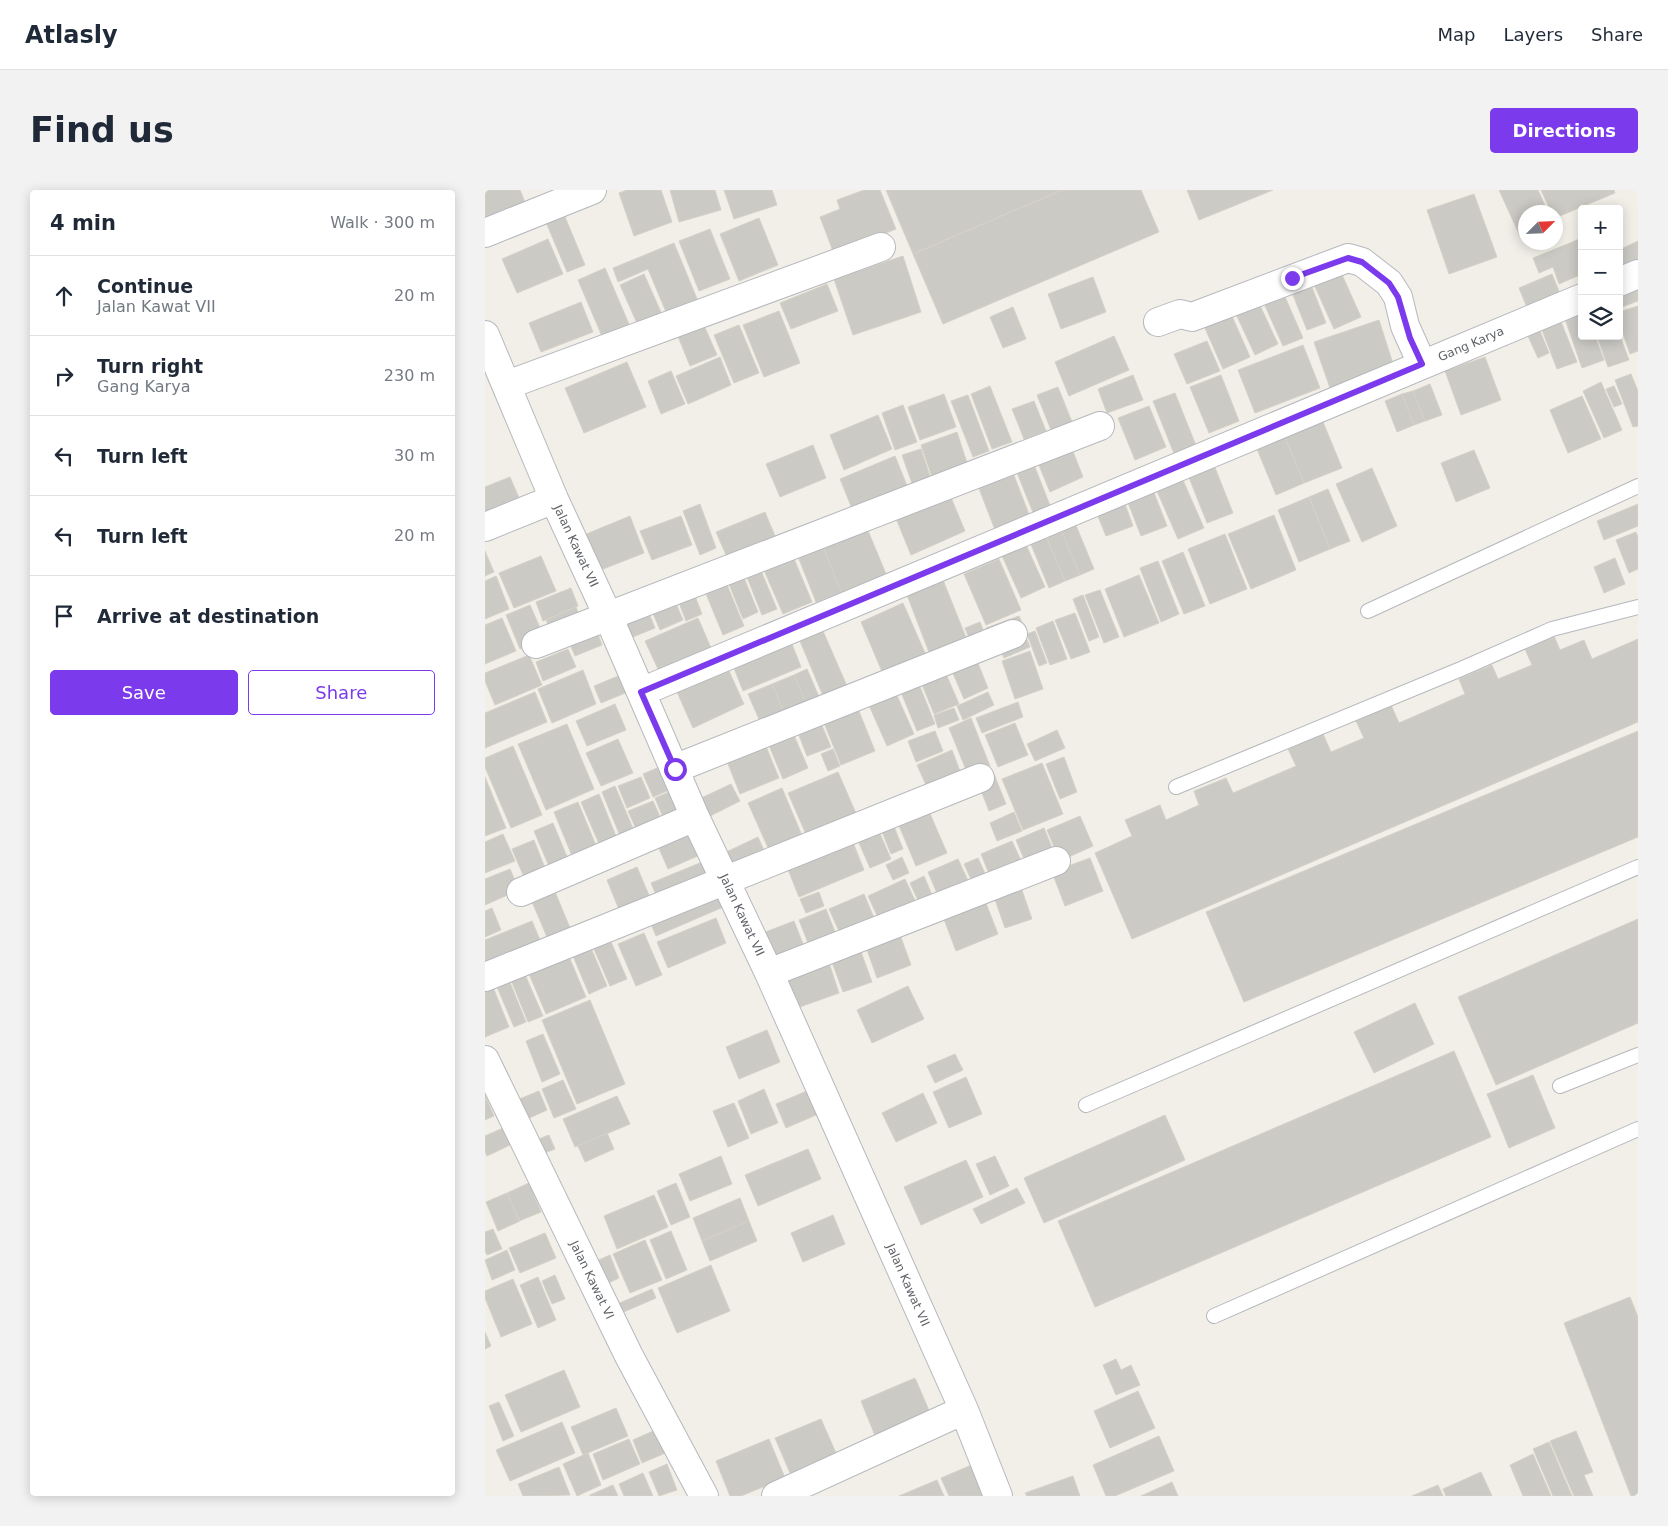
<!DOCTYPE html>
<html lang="en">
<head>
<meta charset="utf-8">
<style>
	body { margin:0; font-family:"DejaVu Sans",sans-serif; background:#f2f2f3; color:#1f2937 }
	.controls { position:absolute; right:15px; top:15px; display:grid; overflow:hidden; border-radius:5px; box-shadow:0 2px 12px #0003 }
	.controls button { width:45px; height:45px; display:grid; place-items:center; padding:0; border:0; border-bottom:1px solid #e0e1e3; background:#fff; color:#1f2937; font:25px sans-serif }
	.compass { position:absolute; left:1033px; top:15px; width:45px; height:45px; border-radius:50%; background:#fff; box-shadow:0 2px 12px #0003; rotate:66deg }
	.stop { position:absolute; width:15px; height:15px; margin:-11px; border:4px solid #7c3aed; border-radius:50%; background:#fff }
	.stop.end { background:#7c3aed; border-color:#fff; box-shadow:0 1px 5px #0008 }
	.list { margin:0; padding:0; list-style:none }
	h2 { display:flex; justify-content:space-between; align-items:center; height:65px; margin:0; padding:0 20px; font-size:21px }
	h2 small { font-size:16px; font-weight:400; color:#747a83 }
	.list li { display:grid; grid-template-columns:32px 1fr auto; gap:15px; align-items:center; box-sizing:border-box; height:80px; padding:0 20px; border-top:1px solid #e0e1e3 }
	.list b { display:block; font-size:19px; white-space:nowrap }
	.list p { margin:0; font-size:16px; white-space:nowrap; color:#747a83 }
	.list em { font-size:16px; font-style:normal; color:#747a83 }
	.actions { display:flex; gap:10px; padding:15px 20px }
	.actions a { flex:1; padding:11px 0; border:1px solid #7c3aed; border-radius:5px; text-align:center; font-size:18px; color:#7c3aed }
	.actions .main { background:#7c3aed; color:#fff }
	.icon { flex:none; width:28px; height:28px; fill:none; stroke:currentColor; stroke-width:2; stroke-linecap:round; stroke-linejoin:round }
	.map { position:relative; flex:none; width:1153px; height:1306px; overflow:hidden; border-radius:5px }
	header { display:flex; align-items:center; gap:30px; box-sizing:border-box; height:70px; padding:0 25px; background:#fff; border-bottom:1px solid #e0e1e3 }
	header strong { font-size:24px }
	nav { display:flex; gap:28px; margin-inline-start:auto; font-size:18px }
	.intro { display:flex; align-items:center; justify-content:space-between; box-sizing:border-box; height:120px; padding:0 30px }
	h1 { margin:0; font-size:35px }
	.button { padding:12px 22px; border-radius:5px; background:#7c3aed; color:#fff; font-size:18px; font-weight:700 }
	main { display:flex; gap:30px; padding:0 30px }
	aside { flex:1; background:#fff; border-radius:5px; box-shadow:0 2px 12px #0003 }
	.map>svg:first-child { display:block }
	.building { fill:#cccac5; stroke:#d6d1c6 }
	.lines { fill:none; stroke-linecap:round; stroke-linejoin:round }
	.service-casing { stroke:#b5b8bc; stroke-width:16 }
	.minor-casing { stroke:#b5b8bc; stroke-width:30 }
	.service { stroke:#fff; stroke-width:14 }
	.minor { stroke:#fff; stroke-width:28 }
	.route { stroke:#7c3aed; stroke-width:6 }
	.labels { text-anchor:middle; stroke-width:4; stroke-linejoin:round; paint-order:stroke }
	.street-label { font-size:12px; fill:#5f6368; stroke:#fff }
</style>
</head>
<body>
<header>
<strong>Atlasly</strong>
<nav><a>Map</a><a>Layers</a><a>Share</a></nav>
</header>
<div class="intro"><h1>Find us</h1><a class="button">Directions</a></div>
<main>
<aside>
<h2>4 min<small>Walk · 300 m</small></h2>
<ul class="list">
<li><svg class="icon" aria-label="ahead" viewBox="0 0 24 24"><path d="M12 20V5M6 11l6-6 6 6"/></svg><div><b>Continue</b><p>Jalan Kawat VII</p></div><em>20 m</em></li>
<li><svg class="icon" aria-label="right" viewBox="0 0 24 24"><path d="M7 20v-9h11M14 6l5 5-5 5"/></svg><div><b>Turn right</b><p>Gang Karya</p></div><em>230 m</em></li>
<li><svg class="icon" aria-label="left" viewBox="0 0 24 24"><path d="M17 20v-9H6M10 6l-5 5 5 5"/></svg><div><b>Turn left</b></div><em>30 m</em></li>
<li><svg class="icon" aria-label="left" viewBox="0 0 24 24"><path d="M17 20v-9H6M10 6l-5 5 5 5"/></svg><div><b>Turn left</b></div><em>20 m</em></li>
<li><svg class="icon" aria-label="arrive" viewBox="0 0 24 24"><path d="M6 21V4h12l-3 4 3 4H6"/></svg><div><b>Arrive at destination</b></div></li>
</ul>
<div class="actions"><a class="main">Save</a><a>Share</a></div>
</aside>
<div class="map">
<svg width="1153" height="1306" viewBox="0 0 1153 1306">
	<rect width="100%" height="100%" fill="#f1efe8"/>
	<!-- building -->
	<path class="building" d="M0,0h35l9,22 -44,18z
		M142,0h34l11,32 -38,14 -15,-43z
		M185,0h45l6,20 -42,12z
		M239,0h48l5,15 -43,14z
		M379,0h16l16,39 -62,25 -14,-37 20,-8 -3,-9z
		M401,0h176l-149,64z
		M577,0h79l18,42 -216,92 -30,-70z
		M702,0h86l-74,30z
		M1014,0h39l10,22h-23v22l-5,2z
		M1056,0h73l1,3 -60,25v-6h-4z
		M989,4l23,63 -48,17 -22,-64z
		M78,22l22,53 -18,7 -22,-52z
		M274,28l19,47 -39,16 -19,-47z
		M225,39l20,50 -31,12 -20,-50z
		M1097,48v36l-23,10 -6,-17 -14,6 -6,-15z
		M63,49l15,35 -46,19 -15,-34z
		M1153,51v27l-19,9v-27z
		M189,53l26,63 -31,13 -21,-50 -30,13 -5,-14z
		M418,66l18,56 -68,23 -19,-56z
		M120,78l26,61 -27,12 -26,-61z
		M854,78l22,49 -27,12 -22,-49z
		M159,84l20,45 -24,11 -20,-45z
		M1067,84l9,22 -33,14 -9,-22z
		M608,87l13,35 -45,17 -13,-35z
		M823,87l18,46 -19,7 -18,-45z
		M342,94l11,27 -47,18 -11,-26z
		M1134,97h19v14l-19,7z
		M797,100l21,48 -20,8 -21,-47z
		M772,109l21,45 -23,11 -21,-45z
		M96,112l12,30 -52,20 -12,-29z
		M1153,116v45l-8,3 -11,-32v-10z
		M528,117l13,32 -23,9 -13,-31z
		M743,117l22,50 -27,12 -22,-50z
		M1097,120v26h13l9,24 -22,8 -18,-52z
		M294,121l21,52 -36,14 -21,-52z
		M1073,124l19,48 -20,7 -18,-47z
		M894,130l16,50 -64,21 -17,-49z
		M218,133l14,32 -27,11 -13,-32z
		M254,135l20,48 -25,10 -20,-48z
		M1055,141l9,22 -11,5 -10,-22z
		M1134,143l10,27 -21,7 -11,-31h22z
		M629,146l15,34 -60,26 -14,-34z
		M722,151l13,30 -33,13 -13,-30z
		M818,155l17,43 -65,25 -17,-43z
		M235,167l11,28 -43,19 -12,-28z
		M1000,167l16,43 -40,15 -16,-44z
		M142,172l19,45 -62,26 -19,-45z
		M186,181l14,33 -24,10 -13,-33z
		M1146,184l7,17v35l-5,1 -18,-47z
		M648,185l10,25 -36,13 -9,-24z
		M736,185l18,46 -30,12 -19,-46z
		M1116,192l21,48 -18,8 -21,-47z
		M945,194l12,31 -17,6 -12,-30z
		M505,196l22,56 -20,7 -21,-55z
		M1129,196l8,18 -8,3 -8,-18z
		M573,197l14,35 -21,8 -14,-35z
		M928,201l12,30 -11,4 -12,-31z
		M690,203l22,55 -22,8 -22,-55z
		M459,204l12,33 -36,13 -12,-33z
		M917,204l12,31 -17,7 -12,-31z
		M483,205l21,56 -16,6 -22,-56z
		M1097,206l19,43 -33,14 -18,-43z
		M549,211l12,30 -22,8 -12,-30z
		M418,215l14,37 -22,8 -13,-37z
		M664,216l17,41 -31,13 -17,-42z
		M393,225l14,34 -48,21 -14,-35z
		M838,232l19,46 -38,15 -19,-46z
		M472,242l11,34 -36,11 -11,-32z
		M800,247l19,46 -28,12 -19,-46z
		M585,254l13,33 -33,15 -14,-34z
		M328,255l13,33 -46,19 -14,-33z
		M436,259l11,33 -18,7 -12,-34z
		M989,260l16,38 -34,14 -15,-39z
		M410,266l13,32 -55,23 -13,-32z
		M546,267l20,51 -17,7 -21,-52z
		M727,270l21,53 -26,10 -21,-53z
		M525,275l20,52 -35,13 -20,-52z
		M887,278l25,58 -35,16 -26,-58z
		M694,281l25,57 -26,11 -25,-57z
		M25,287l12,28 -33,14 -4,-9v-23z
		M666,295l16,41 -26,10 -16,-41z
		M462,298l18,43 -54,24 -18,-44z
		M843,299l22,52 -20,8 -21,-52z
		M824,307l21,52 -31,13 -21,-52z
		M215,314l16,44 -16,7 -17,-44z
		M640,314l8,22 -27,10 -9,-22z
		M1153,314v22l-34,14 -7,-19z
		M280,322l10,24 -48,21 -11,-25z
		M789,325l22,55 -45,19 -23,-55z
		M145,326l14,37 -46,18 -14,-36z
		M196,326l11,29 -40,15 -12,-29z
		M379,331l22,53 -45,18 -21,-53z
		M590,333l19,46 -14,6 -19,-45z
		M576,340l19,45 -15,6 -19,-45z
		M1151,342l2,5v32l-9,4 -13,-33z
		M740,344l22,55 -37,15 -22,-55z
		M561,346l19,45 -16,7 -19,-46z
		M538,348l22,49 -24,11 -22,-49z
		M335,349l21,53 -25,10 -21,-53z
		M305,359l22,53 -29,12 -23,-53z
		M0,361l9,21 -9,4z
		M698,362l22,54 -21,8 -22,-53z
		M56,366l15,35 -42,17 -15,-35z
		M1130,368l10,26 -21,9 -10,-26z
		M514,369l22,51 -35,15 -22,-51z
		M272,371l20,48 -15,6 -19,-48z
		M673,371l21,53 -18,8 -21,-54z
		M255,378l18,44 -15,7 -18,-45z
		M238,385l21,51 -21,9 -21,-51z
		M654,385l20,48 -35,14 -19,-48z
		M11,386l13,33 -24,10v-38z
		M458,390l26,65 -37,15 -25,-65z
		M206,396l11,28 -16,7 -11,-29z
		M86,398l7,18 -35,15 -7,-19z
		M615,400l19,47 -15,6 -19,-48z
		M187,404l11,26 -23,10 -11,-26z
		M598,405l16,42 -10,4 -16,-42z
		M418,413l26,59 -43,19 -25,-59z
		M45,415l15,34 -25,10 -14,-34z
		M161,416l9,22 -32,13 -9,-23z
		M91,417l6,16 -29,12 -7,-15z
		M590,423l15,39 -19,7 -16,-39z
		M534,426l5,11 -33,12 -5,-11z
		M17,428l14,33 -31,13v-39z
		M213,428l13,30 -52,23 -14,-30z
		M568,431l14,38 -17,6 -14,-37z
		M495,432l6,15 -15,6 -6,-15z
		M111,439l6,16 -27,11 -7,-16z
		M338,441l27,62 -24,10 -26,-62z
		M550,441l12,32 -8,3 -12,-32z
		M303,444l13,33 -58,24 -13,-33z
		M540,445l5,12 -26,11 -5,-12z
		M1069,446l6,14 24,-10 8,19 46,-20v83l-506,217 -37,-86 37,-17 -7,-16 35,-15 6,15 33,-15 -5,-14 32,-13 7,15 63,-27 -8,-17 35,-15 8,18 33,-14 -8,-17 35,-16 8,18 66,-29 -6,-15 33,-14 6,14 34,-14 -7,-16z
		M83,459l8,18 -33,14 -7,-19z
		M545,461l13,38 -28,10 -13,-38z
		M44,465l13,30 -47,20 -10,-24v-8z
		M239,470l20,44 -51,24 -20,-45z
		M492,471l11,27 -24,11 -12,-28z
		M458,477l16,37 -25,10 -15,-37z
		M322,479l16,37 -13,6 -16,-37z
		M98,480l13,34 -44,19 -14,-34z
		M138,484l7,17 -29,12 -7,-17z
		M309,485l16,37 -22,9 -16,-37z
		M431,487l19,47 -18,7 -19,-46z
		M287,494l16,37 -24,10 -16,-37z
		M410,501l19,43 -27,12 -19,-43z
		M50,502l12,30 -62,26v-35z
		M503,502l6,13 -31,15 -6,-14z
		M533,512l5,15 -41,16 -6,-15z
		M130,514l11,26 -39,16 -11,-25z
		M371,514l19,47 -34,14 -19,-47z
		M469,518l5,12 -21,8 -4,-13z
		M333,526l13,31 -24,9 -12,-31z
		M486,528l19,48 -22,9 -19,-47z
		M530,533l13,32 -30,12 -13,-32z
		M82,534l27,65 -48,21 -28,-66z
		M572,540l8,18 -30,13 -8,-17z
		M450,541l8,20 -27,11 -8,-21z
		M1153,541v106l-394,165 -38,-90z
		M308,543l15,35 -25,11 -15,-36z
		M133,549l15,34 -32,13 -15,-33z
		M278,549l16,39 -39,16 -16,-40z
		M28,556l29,69 -31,13 -26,-61v-9z
		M348,559l7,17 -12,5 -7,-17z
		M467,560l8,21 -34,14 -9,-20z
		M579,567l13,35 -17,7 -14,-35z
		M557,573l21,51 -40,16 -21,-51z
		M179,575l10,23 -21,9 -10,-23z
		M353,582l20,46 -50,21 -20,-46z
		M509,584l12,30 -17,7 -12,-31z
		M0,587l21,51 -21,8z
		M156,587l9,21 -23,10 -9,-22z
		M246,594l9,17 -34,17 -9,-18z
		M130,596l22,52 -14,5 -21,-51z
		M297,598l24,57 -33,14 -25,-56z
		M191,599l10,25 -21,8 -10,-24z
		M114,604l21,52 -17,7 -22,-51z
		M168,611l9,20 -25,10 -9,-20z
		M93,612l21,51 -24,10 -21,-51z
		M443,619l19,44 -31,13 -19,-45z
		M529,622l8,19 -25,10 -7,-18z
		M595,626l13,30 -33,15 -13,-31z
		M68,633l17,41 -19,7 -17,-40z
		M408,634l10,25 -12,5 -10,-25z
		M214,636l10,25 -41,18 -11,-25z
		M392,637l14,32 -21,9 -14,-32z
		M559,638l11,27 -28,11 -11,-26z
		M18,644l12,27 -30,12v-31z
		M273,647l9,20 -35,17 -10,-20z
		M49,650l13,33 -21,9 -14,-33z
		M367,650l12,30 -65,27 -12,-30z
		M527,651l12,26 -32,14 -11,-27z
		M417,667l7,16 -16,7 -7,-15z
		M227,668l8,19 -61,25 -8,-19z
		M493,668l11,24 -14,6 -11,-24z
		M605,668l13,33 -38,15 -13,-34z
		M473,669l12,26 -31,13 -11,-26z
		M152,677l14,33 -31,12 -13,-32z
		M25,679l9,21 -34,15v-26z
		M439,686l11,26 -13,7 -12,-26z
		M420,689l13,28 -37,17 -13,-28z
		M534,692l13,37 -27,9 -13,-37z
		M235,696l8,19 -72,31 -8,-19z
		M68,697l20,48 -23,9 -20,-47z
		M334,702l5,14 -18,7 -6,-14z
		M379,704l13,31 -34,15 -14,-31z
		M499,708l14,36 -42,17 -14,-37z
		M7,718l9,22 -16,7v-26z
		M341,719l13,33 -27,11 -13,-33z
		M231,728l10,25 -58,25 -11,-26z
		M1153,729v104l-142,62 -38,-88z
		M47,731l11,26 -58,25v-32z
		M309,731l13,33 -30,12 -14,-33z
		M414,742l12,33 -34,13 -12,-34z
		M159,743l18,42 -26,11 -18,-42z
		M126,752l16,37 -17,7 -16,-37z
		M106,758l16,38 -18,8 -16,-38z
		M82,762l19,45 -40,17 -19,-45z
		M376,762l11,30 -29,10 -11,-30z
		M343,770l11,33 -42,15 -12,-33z
		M38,780l20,46 -15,6 -19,-47z
		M22,785l19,47 -12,5 -20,-47z
		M423,796l16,33 -52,24 -15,-33z
		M8,797l16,40 -24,10v-47z
		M105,810l35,84 -48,20 -35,-84z
		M930,813l19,41 -60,29 -20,-41z
		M282,840l13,32 -41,17 -13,-32z
		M58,844l17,40 -18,8 -16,-41z
		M969,861l37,86 -396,170 -37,-86z
		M470,864l8,16 -28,13 -8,-17z
		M1048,885l22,53 -46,20 -22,-54z
		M481,887l16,37 -33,14 -16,-36z
		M78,890l13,29 -22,9 -12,-29z
		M329,898l9,24 -37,16 -10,-24z
		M279,899l14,34 -27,11 -13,-33z
		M54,901l8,19 -22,10 -8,-20z
		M438,903l14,30 -41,19 -14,-29z
		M0,905l9,21 -9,4z
		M132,906l13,28 -55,23 -12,-28z
		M249,913l15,35 -21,9 -15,-36z
		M680,925l20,45 -141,63 -20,-45z
		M18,938l7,17 -23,11 -2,-5v-15z
		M122,943l7,16 -29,13 -7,-16z
		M64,945l6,14 -13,5 -6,-14z
		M323,959l13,30 -63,27 -13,-31z
		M236,966l11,28 -42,17 -11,-27z
		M510,966l14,30 -19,9 -14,-31z
		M481,970l17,37 -62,28 -17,-38z
		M44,993l12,29 -22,9 -12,-28z
		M191,993l14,34 -19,8 -14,-34z
		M532,998l8,15 -44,21 -8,-15z
		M22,1003l13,28 -22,10 -12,-29z
		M169,1005l14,32 -51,22 -13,-33z
		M255,1008l9,23 -47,20 -9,-23z
		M348,1025l12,29 -42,18 -12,-29z
		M264,1031l8,20 -47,20 -8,-20z
		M8,1039l9,20 -15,6 -2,-4v-19z
		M186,1041l16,39 -21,9 -16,-39z
		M60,1043l11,25 -36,15 -11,-25z
		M160,1050l17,40 -32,13 -17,-39z
		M22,1060l8,20 -23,10 -7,-20z
		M125,1065l9,23 -17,8 -10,-23z
		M226,1075l19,46 -53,22 -19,-45z
		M70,1085l10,24 -13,5 -10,-23z
		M53,1087l18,43 -18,8 -18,-43z
		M28,1089l19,45 -31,13 -16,-39v-7z
		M167,1099l4,9 -37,16 -4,-9z
		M1145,1107l8,20v179h-7l-67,-173z
		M0,1142l6,14 -6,3z
		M631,1169l5,11 10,-5 9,20 -24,10 -13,-30z
		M79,1180l16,37 -59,25 -16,-37z
		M430,1188l16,37 -55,23 -15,-37z
		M653,1201l17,37 -45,20 -16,-37z
		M14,1212l15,34 -11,5 -14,-35z
		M131,1218l12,28 -45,19 -12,-28z
		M336,1229l15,34 -46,20 -15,-35z
		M77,1232l13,31 -65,28 -14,-31z
		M175,1238l10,23 -28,12 -9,-23z
		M1091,1241l17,41 -9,3 9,21h-19l-24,-55z
		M674,1246l15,35 -59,25h-9l-13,-31z
		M144,1249l11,25 -37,16 -10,-26z
		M284,1249l16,39 -44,18h-11l-14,-35z
		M1064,1252l23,54h-19l-20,-47z
		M103,1263l13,32 -24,11 -14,-32z
		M1048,1264l18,42h-28l-13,-31z
		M182,1274l10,26 -18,6 -10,-24z
		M489,1274l13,32h-38l-8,-18z
		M74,1277l11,28 -47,1 -5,-12z
		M996,1282l11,24h-46l-3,-7z
		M158,1283l10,23h-29l-5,-12z
		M588,1286l7,20h-53l-2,-3z
		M452,1290l7,16h-45z
		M687,1292l6,14h-37z
		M128,1295l5,11h-28v-1z
		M953,1295l5,11h-31z"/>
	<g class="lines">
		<!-- service casing -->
		<g class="service-casing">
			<path id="service" d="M883,421l270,-125
				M691,597l285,-118 91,-40 86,-22
				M1075,896l78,-31
				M601,915l552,-238
				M729,1126l424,-187"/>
		</g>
		<!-- minor casing -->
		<g class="minor-casing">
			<path id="minor" d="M0,43l107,-43
				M1134,92l19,-8
				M673,132l22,-8 12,3 156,-59 14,4 27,21 9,14 7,29 17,38
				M0,145l69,164 54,117 87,201 74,156 195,437 34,86
				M22,195l374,-138
				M0,337l69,-28
				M51,454l564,-218
				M156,502l941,-394
				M189,579l339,-135
				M36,702l174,-75
				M284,783l287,-112
				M0,787l495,-199
				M0,870l144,296 75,140
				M291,1306l188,-86"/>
		</g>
		<!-- service -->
		<use href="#service" class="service"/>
		<!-- minor -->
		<use href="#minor" class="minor"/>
	</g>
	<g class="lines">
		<!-- route -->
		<path class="route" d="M190,579l-34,-77 781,-328 -12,-26 -12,-41 -9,-14 -27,-21 -14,-4 -56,20"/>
	</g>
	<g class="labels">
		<!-- street labels -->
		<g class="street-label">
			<text transform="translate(986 154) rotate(-23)" y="4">Gang Karya</text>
			<text transform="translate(91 356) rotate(65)" y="4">Jalan Kawat VII</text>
			<text transform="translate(257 725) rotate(65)" y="4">Jalan Kawat VII</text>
			<text transform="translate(107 1090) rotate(64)" y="4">Jalan Kawat VI</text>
			<text transform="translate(423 1095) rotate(66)" y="4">Jalan Kawat VII</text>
		</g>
	</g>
</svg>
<div class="controls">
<button>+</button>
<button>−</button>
<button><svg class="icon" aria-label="layers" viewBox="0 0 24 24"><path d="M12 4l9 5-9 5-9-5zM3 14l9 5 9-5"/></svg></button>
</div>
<svg class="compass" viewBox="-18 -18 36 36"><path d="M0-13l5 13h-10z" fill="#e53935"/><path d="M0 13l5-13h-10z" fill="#747a83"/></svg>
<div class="stop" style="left:190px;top:579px"></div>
<div class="stop end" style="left:807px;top:88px"></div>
</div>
</main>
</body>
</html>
